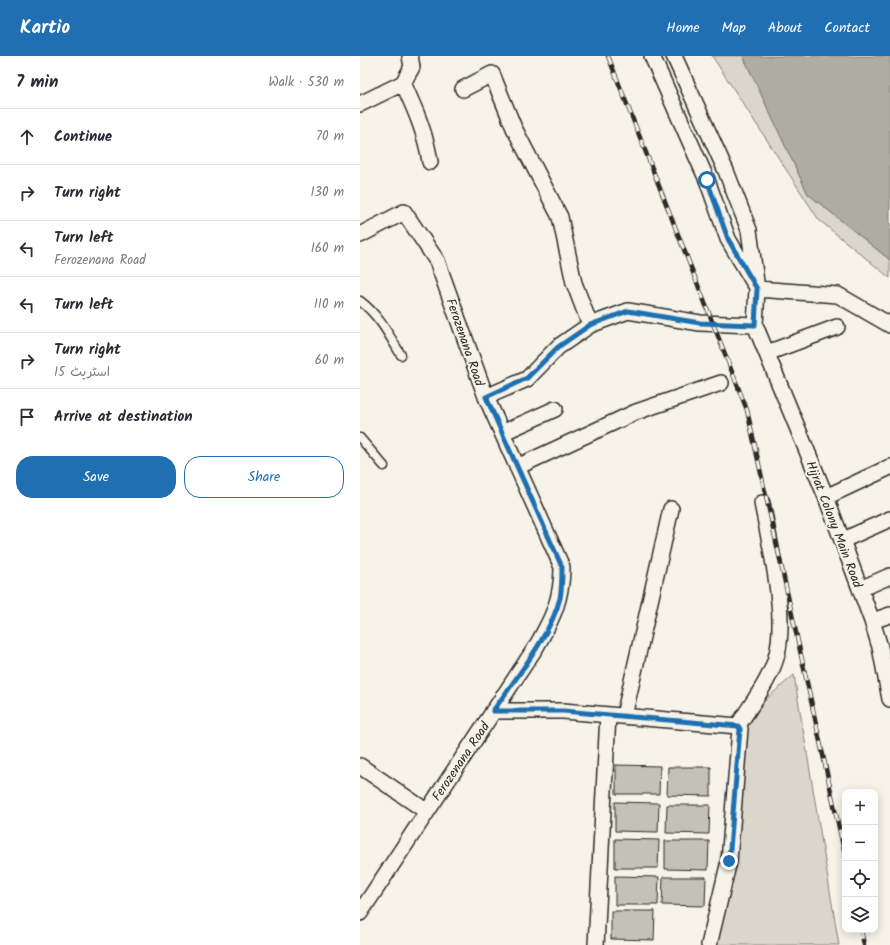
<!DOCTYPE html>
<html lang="en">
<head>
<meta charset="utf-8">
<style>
	body { margin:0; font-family:Kalam,"Playpen Sans Arabic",sans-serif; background:#f7f7f7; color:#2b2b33 }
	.controls { position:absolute; right:12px; bottom:12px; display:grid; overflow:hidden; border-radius:8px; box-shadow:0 2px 10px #0003 }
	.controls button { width:36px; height:36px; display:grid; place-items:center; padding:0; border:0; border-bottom:1px solid #e1e1e2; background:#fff; color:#2b2b33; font:20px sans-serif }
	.stop { position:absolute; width:12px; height:12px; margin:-9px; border:3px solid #1f6fb2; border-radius:50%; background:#fff }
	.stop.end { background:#1f6fb2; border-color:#fff; box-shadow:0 1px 4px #0008 }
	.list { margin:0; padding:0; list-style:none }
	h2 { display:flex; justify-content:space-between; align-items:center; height:52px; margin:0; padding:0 16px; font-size:17px }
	h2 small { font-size:13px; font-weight:400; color:#7c7c81 }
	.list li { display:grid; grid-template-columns:26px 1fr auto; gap:12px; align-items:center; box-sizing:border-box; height:56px; padding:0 16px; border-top:1px solid #e1e1e2 }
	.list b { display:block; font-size:15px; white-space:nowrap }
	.list p { margin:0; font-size:13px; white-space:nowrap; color:#7c7c81 }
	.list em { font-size:13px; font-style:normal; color:#7c7c81 }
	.actions { display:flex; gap:8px; padding:12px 16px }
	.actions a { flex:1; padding:9px 0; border:1px solid #1f6fb2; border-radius:16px; text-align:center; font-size:14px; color:#1f6fb2 }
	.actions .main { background:#1f6fb2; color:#fff }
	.icon { flex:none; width:22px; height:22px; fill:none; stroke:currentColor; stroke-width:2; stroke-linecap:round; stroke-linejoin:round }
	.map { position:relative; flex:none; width:530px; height:889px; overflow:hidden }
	header { display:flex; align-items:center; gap:24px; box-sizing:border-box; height:56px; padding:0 20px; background:#1f6fb2; color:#fff }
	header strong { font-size:19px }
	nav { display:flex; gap:22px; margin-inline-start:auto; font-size:14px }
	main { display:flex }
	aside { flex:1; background:#fff }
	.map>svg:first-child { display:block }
	.green { fill:#dad6cc; stroke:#82807c }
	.water { fill:#afaca4; stroke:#7a7874 }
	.building { fill:#c4c1b9; stroke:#2b2b2b }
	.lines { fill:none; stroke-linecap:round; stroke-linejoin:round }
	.lane-casing { stroke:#2b2b2b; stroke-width:11 }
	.street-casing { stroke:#2b2b2b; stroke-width:18 }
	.lane { stroke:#f7f3e8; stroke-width:8 }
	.street { stroke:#f7f3e8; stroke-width:15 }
	.rail-casing { stroke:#2b2b2b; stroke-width:4.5 }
	.rail { stroke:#f7f3e8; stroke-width:3; stroke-dasharray:9; stroke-linecap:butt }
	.route { stroke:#1f6fb2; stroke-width:5 }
	.labels { text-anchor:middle; stroke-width:4; stroke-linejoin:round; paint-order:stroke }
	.street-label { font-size:13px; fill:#2b2b2b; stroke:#f7f3e8 }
</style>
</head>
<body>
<header>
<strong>Kartio</strong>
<nav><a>Home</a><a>Map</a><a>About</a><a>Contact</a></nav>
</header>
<main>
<aside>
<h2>7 min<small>Walk · 530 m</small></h2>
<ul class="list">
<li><svg class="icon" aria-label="ahead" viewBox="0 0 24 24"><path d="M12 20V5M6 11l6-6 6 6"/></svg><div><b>Continue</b></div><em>70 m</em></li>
<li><svg class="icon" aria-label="right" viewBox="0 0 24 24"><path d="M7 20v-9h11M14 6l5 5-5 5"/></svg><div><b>Turn right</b></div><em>130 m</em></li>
<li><svg class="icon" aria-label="left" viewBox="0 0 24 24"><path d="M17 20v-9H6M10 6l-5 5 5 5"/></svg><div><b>Turn left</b><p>Ferozenana Road</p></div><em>160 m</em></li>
<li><svg class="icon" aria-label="left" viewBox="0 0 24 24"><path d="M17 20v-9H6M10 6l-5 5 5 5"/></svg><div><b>Turn left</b></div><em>110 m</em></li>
<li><svg class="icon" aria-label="right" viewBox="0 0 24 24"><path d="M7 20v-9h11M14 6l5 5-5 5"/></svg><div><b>Turn right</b><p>اسٹریٹ 15</p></div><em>60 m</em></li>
<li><svg class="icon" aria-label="arrive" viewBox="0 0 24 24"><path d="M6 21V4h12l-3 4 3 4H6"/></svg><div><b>Arrive at destination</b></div></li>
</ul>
<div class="actions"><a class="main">Save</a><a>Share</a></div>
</aside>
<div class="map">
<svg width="530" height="889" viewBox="0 0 530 889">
	<rect width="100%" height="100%" fill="#f7f3e8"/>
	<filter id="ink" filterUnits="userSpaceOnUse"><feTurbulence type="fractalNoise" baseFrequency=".025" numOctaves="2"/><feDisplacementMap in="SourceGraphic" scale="8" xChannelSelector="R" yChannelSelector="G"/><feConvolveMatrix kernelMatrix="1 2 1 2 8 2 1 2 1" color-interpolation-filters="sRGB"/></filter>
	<g filter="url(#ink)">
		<!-- green -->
		<path class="green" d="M352,0h31l65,138 82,66v18l-71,-58z
			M434,619l45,270h-125l23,-83 1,-44 7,-101z"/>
		<!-- water -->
		<path class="water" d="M383,0h147v204l-82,-66z"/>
		<!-- building -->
		<path class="building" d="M256,709l44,1 -1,28h-43z
			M308,711h43v29l-44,-1z
			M255,746l44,1 -1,29 -43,-1z
			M307,749h43l-1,29 -43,-1z
			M255,783l44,1 -1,28h-43z
			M305,785h44l-1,29 -43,-1z
			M255,820l44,1 -1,28h-43z
			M303,821h43l-1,29 -43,-1z
			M251,855h44l-1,29 -43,-1z"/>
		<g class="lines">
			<!-- lane casing -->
			<g class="lane-casing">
				<path id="lane" d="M0,245c19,14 29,34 41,54
					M0,382l24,28"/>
			</g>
			<!-- street casing -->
			<g class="street-casing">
				<path id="street" d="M292,0l55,124 21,59 26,44
					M314,0l52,115 23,59 8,59 -2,36 71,172 46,124 8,26 10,52
					M43,27c12,26 23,51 27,79
					M103,33l29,-15 22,54 46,89 14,66 16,42
					M0,48l43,-21 9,-16 -2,-11
					M0,179l44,-23 33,49 49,136 76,170c0,33 -10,52 -26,80l-176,266
					M397,233l81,6 52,30
					M407,297l70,-26
					M126,341l41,-18 31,-32 32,-22 38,-14 72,12 55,2
					M142,377l53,-24
					M157,411l119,-55 85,-29
					M466,441l64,-30
					M483,484l47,-21
					M500,533l30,-13
					M512,565l18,-6
					M133,655h70l175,15
					M264,660l47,-207
					M378,670c13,-22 33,-46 39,-72 10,-40 -7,-110 -15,-151
					M0,710l66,45
					M236,889l12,-230
					M349,889l20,-84 11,-132 -2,-3"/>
			</g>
			<!-- lane -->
			<use href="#lane" class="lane"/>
			<!-- street -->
			<use href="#street" class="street"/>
			<!-- rail casing -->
			<g class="rail-casing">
				<path id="rail" d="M248,0l139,354 98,445
					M501,874l3,15"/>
			</g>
			<!-- rail -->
			<use href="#rail" class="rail"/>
		</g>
	</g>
	<g class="lines" filter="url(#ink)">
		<!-- route -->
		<path class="route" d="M347,124l21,59 29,50 -2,36 -55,-2 -72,-12 -38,14 -32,22 -31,31 -41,19 76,170c0,11 0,21 -2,31 -9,37 -45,81 -67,113h70l175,15 2,3 -11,132"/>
	</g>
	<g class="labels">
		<!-- street labels -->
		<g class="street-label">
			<text transform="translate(106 286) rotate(71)" y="5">Ferozenana Road</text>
			<text transform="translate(475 468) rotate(69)" y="5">Hijrat Colony Main Road</text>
			<text transform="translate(100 705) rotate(-56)" y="5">Ferozenana Road</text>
		</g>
	</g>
</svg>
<div class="controls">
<button>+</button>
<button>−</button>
<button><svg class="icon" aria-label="locate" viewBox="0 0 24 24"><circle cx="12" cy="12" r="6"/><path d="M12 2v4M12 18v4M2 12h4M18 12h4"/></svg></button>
<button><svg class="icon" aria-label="layers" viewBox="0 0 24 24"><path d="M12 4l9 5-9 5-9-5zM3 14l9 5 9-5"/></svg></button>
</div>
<div class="stop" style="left:347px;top:124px"></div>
<div class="stop end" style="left:369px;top:805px"></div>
</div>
</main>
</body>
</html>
